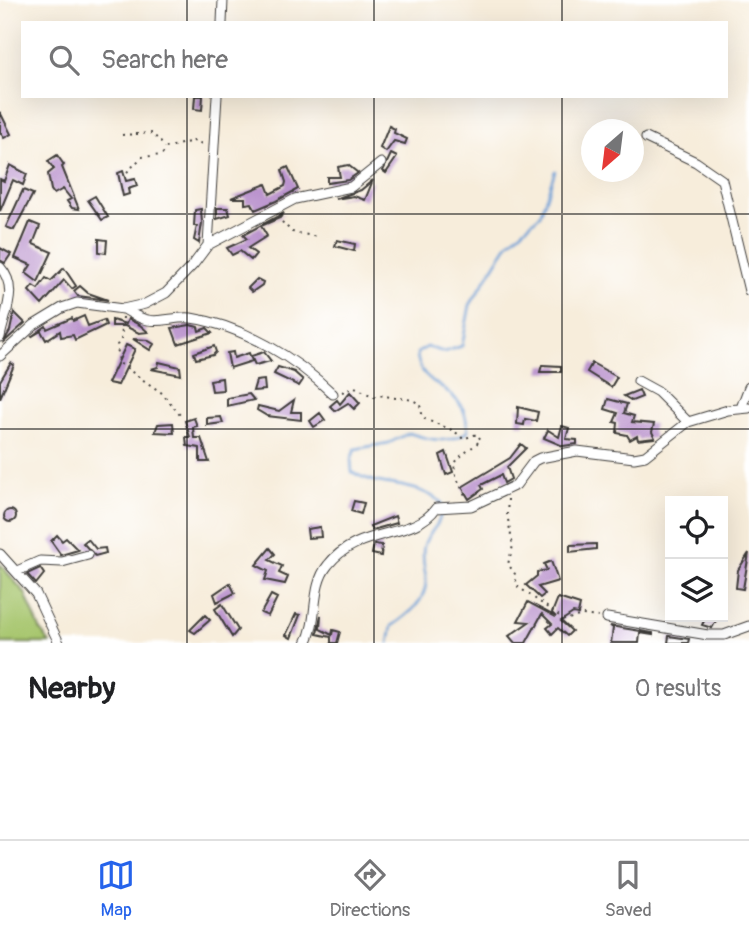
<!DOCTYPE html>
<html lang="en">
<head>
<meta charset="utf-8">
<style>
	body { margin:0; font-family:Pangolin,sans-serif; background:#f6f6f6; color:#202124 }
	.controls { position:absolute; right:21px; bottom:21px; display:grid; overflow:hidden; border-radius:0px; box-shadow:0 7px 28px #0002 }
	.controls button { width:63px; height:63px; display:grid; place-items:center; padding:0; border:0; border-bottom:2px solid #e0e0e0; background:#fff; color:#202124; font:35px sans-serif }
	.compass { position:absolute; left:581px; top:119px; width:63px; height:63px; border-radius:50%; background:#fff; box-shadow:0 7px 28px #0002; rotate:208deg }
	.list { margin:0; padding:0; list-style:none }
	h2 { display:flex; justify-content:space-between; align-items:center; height:91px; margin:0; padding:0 28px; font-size:30px }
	h2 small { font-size:23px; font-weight:400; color:#757577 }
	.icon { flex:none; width:38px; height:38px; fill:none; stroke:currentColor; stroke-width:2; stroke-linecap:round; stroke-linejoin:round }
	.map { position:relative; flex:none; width:749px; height:643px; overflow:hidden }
	.search { position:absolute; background:#fff; box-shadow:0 7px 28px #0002; left:21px; right:21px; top:21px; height:77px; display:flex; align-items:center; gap:18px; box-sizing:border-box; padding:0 24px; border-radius:0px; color:#757577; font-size:26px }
	.sheet { height:196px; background:#fff }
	nav { display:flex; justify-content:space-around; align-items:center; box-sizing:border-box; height:98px; border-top:2px solid #e0e0e0; background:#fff; font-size:19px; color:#757577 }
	nav a { display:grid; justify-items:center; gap:4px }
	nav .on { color:#2563eb }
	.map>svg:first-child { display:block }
	.green { fill:#a7c66e; stroke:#627145; stroke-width:2 }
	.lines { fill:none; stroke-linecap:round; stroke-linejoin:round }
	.stream { stroke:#6a9ed6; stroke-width:2.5 }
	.building { fill:#bb94ce }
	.minor-casing { stroke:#3d3b39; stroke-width:11 }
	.path { stroke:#3d3b39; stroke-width:2; stroke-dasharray:2 5; stroke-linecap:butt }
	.minor { stroke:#fff; stroke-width:9 }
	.grid { fill:none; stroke:#1c1c1c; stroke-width:2; stroke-opacity:0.55 }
</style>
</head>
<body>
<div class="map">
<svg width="749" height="643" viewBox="0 0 749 643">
	<rect width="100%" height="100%" fill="#fff"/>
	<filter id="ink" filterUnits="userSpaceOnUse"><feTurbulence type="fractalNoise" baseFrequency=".0143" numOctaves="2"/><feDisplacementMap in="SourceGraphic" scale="14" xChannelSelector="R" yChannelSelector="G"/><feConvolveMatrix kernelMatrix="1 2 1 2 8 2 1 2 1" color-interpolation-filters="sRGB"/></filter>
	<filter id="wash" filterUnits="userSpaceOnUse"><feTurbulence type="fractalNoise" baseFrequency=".00686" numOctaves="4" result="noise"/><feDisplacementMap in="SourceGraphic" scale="28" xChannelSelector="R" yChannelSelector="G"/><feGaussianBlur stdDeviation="1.57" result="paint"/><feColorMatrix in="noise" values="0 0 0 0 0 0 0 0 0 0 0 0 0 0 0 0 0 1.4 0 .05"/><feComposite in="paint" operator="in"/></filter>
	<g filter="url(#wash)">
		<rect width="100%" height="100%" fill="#f7eddb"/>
		<!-- green -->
		<path class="green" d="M0,564l25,29 15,36 10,14h-50z"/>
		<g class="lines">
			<!-- stream -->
			<path class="stream" d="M389,643l3,-17c16,-11 35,-25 34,-47 -1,-10 -5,-22 -2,-33 5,-19 17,-14 18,-43 -29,-24 -60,-13 -90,-31l-1,-12 4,-11 34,-6 20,-10c21,7 41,12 59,-2 -1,-7 -2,-16 -5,-22 -12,-24 -45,-25 -46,-56l10,-6 17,5 18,-6 8,-41 39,-63 31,-27 15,-44"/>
		</g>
		<g id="blocks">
			<!-- building -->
			<path class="building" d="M195,96h8l-1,14 -8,-1z
				M0,112l11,22 -7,4 -4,-6z
				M389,126l6,3 -1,4 13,6 -2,5 -11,-3 -8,11 -6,-4z
				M391,154l6,3 -11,16 -3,-2z
				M57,155l7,10 -2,2 17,42 -7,-1 -5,-7 4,-2 -8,-10 -9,5 -3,-4 -3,-16 6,-5 -6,-8z
				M10,165l17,9 -4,11 -10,-5 -13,31v-32l4,2z
				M348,165l10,8 -10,7 -21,3v-6h13l-2,-10z
				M288,167l10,22 -22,12 -21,9 -3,-7 -7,1v-6h-14l35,-14 4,10 15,-8 1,-4 -4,-12z
				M123,171l3,10 9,-2 2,7 -9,3 1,5 -6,2 -5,-23z
				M373,180l-8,20 -11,-4 -19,3 26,-9z
				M23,190l10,4 -19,36 -8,-3z
				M95,196l13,21 -6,3 -14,-20z
				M217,208h11l2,7 -13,4z
				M201,209l1,14 -3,20 -5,-3 3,-14h-3l1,-16z
				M284,213l-4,5 -19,8 6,10 -19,12 8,6 -5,6 -11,-9 -8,4 -5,-7 20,-9 -4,-4z
				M30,222l10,4 -7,18 19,8 -14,30 -12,-9 5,-8 -16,-7z
				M99,239l8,1 -1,13 -7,-1z
				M337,240l18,4 -1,7 -19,-5z
				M0,248l11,6 -6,9 -5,-3z
				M64,268l12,18 -4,3 -8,-9 -22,25 -13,-14 4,-5 5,3 8,-11 5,3z
				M257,279l6,3 -1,3 -10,7 -4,-4z
				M80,286l8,7 20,7 -30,-4 -4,-5z
				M14,312l11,11 -22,20 7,-12z
				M84,316l4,10 16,-6 2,5 -31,15 -2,-5 -12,2 -1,-6 -14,9 -5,-9 -10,6 15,-11 1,3 25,-11 1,3z
				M128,319l12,6 8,7 -9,1 -14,-7h-13v-6l14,4z
				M190,325l8,2 1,4 8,-3 5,5 -34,11 -6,-16z
				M133,339l14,1 7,4 -4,6z
				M126,345l9,4 -17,36 -10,-2z
				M214,346l2,6 -3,3 -17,4 -2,-6z
				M233,352l1,6 15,-5 3,8 -22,7 -3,-15z
				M264,352l7,9 -16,4 -4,-9z
				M159,362l21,5 1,8 -30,-6 7,-2z
				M11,363l3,2 -14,33v-17z
				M592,363l25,14 -6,10 -24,-15z
				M542,365l19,1v6h-21z
				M278,367l16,5 9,8 -4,6 -25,-12z
				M222,378l1,12 -11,1 -2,-11z
				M264,380l1,10 -12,1 3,-10z
				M639,390l3,7 -10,4 -8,-5z
				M350,392l10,11 -6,6 -6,-6 -13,8 -5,-5 7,-6 3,4z
				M249,394l5,6 -27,6v-8z
				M608,399l19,5 -3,9 10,3 -2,6 22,2 -2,8 3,6 -17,2 -1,-4 -7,4 -3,-5 -10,-2 1,-10 -4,-1 4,-9 -13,-4z
				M294,400l-3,12h10v8l-34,-4 -10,-6 1,-4 21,5z
				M518,407l20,5 -2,9 -11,-2 -1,6 -7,-1z
				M320,413l5,7 -11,7 -4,-6z
				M221,417l2,6 -16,2v-7z
				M194,418l3,8 -4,1 1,11h7l8,24h-9v-14l-13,-2 -1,-9h4l-5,-16z
				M173,423l1,10 -19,-1 3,-8z
				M562,426l7,2 -3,11 11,1v4l-14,2 -19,-8 4,-8 11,7z
				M521,444l5,4 -19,19 4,12 -7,4 -3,-8 -20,10 2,4 -14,10 -7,-12 48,-29z
				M446,452l7,20 -7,3 -6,-20z
				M354,501l10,2 -3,11 -10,-3z
				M4 516a6 6 0 1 1 12 0a6 6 0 1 1-12 0Z
				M395,516l2,7 -25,7 -2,-4z
				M320,527l1,10 -13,1 -1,-9z
				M57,535l5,6 4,-3 12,12 -17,5 -10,-14z
				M88,539l8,10 9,-1 1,5 -11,3 -12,-13z
				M374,544l8,1 -1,11 -9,-2z
				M596,544v5l-26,3v-7z
				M270,548l5,6 -6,6 13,6 -3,7 9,4 -3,7 -20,-4 3,-9 -12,-6z
				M749,553l-6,36 -7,-1 2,-18z
				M551,561l7,20 -20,6 7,7 -5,4 -14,-13 11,-9v-4l10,-2 -3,-6z
				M40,568l4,6 -8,10 -9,-10z
				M230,583l5,10 -18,9 -3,-8z
				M271,595l6,3 -9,18 -7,-3z
				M558,598l22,7 -2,9 -5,-1 -12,8 11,10 -5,5 -9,-8 -6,6 -5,-6 5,-4 -10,-10 -16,29h-11l-6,-7 20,-14 -11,-1 10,-19 28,15 -4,-4z
				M222,604l16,26 -6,7 -17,-28z
				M296,614l4,1 -9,23 -5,-3z
				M205,615l5,5 -15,13 -5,-3z
				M321,615l-1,14 12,6 1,-5 7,2 -3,11h-6v-6l-14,-3z
				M706,617h12l-6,11 -10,-3z
				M610,626l43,7v2l-13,-2 -1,10h-28l2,-15z
				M669,636l20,3 -1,4h-20z"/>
		</g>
	</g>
	<g filter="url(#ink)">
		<use href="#blocks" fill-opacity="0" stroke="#3d3b39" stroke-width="2"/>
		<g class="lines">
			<!-- minor casing -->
			<g class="minor-casing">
				<path id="minor" d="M222,23l1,-23
					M646,138l50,24 26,18 27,111
					M208,245l87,-46 56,-12 30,-24
					M0,267c19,21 5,45 0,70
					M124,309c7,4 16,10 24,11 13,3 29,-4 43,-2 52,8 105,40 142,76
					M0,356l34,-31 28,-17 15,-5 46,6 22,-5 21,-11 27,-28 15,-20 9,-149
					M638,381l20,11 30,30
					M741,408l8,-21
					M0,554l36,40 23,49
					M17,571l23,-10 22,1 26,-7
					M607,618l101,17h16l25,-9
					M306,643c13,-24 4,-56 22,-78 30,-39 86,-25 108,-57l35,-2 45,-21 18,-24 6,-3 37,-7 57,7 11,-2 43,-34 40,-12 21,-2"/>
			</g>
			<!-- path -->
			<path class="path" d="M122,135l30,-2 13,14
				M127,172l15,-15 20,-2 4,-7 27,-7 13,4
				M277,217l15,15 26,5
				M123,317l-2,23 -4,5 2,18 43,30 18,22
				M342,392l13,-5 19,10 10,-2c12,6 26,0 36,10l3,13c13,7 30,9 40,21l14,-5 4,6c-28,24 -35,18 -15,57
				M508,499l-1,15 6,32 -5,18 7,10 2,12 48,34 17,-5 17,2"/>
			<!-- minor -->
			<use href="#minor" class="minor"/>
		</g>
	</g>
	<!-- grid -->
	<path class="grid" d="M187,0v23M374,0v23M562,0v23M187,96v547M374,96v547M562,96v547M0,214h749M0,429h749"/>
</svg>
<div class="controls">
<button><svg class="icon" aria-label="locate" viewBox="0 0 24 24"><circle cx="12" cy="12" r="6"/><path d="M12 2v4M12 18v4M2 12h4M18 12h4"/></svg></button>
<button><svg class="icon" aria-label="layers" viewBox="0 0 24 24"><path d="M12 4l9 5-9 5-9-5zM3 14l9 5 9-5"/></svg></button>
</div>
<svg class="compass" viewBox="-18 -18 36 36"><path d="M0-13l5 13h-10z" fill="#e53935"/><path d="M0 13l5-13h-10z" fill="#757577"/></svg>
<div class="search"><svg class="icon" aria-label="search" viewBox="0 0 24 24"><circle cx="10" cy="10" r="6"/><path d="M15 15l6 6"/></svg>Search here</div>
</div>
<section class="sheet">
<h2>Nearby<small>0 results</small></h2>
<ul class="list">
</ul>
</section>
<nav>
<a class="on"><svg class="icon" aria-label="map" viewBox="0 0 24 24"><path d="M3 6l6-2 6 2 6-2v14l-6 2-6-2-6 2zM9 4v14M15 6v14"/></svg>Map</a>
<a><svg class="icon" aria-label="directions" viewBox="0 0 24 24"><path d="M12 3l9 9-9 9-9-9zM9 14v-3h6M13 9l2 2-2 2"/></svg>Directions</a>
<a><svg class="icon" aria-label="saved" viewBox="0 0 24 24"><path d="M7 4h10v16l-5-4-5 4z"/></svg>Saved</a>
</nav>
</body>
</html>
